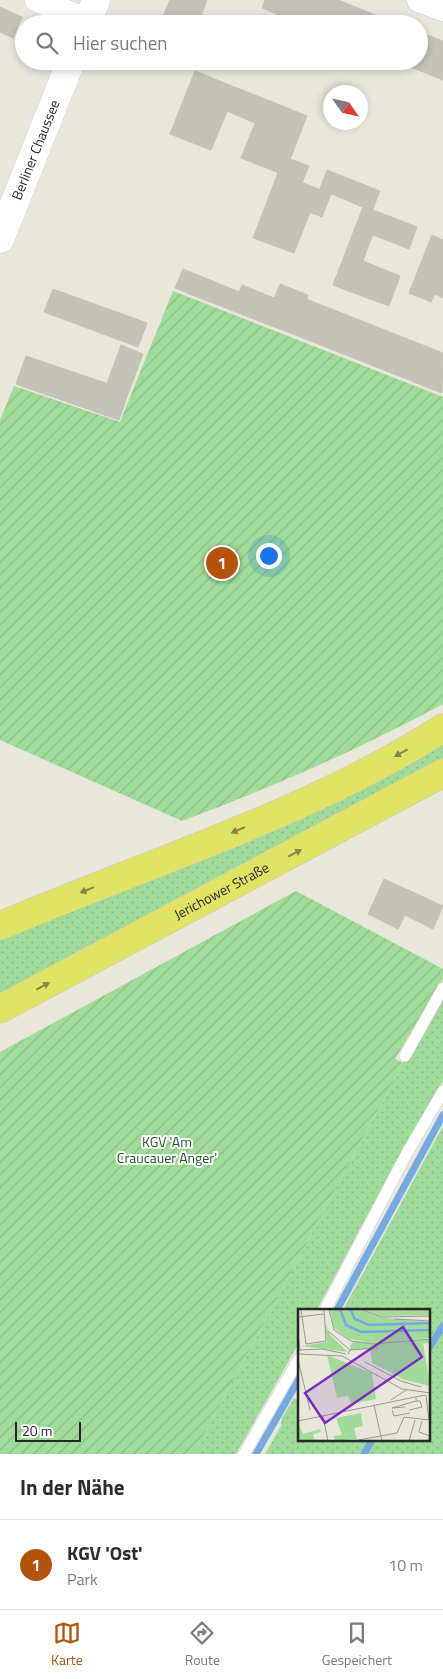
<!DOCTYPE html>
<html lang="de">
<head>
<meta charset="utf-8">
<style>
	body { margin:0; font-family:"Titillium Web",sans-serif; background:#f2f2f3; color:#2b2b33 }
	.compass { position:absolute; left:323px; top:85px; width:45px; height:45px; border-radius:50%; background:#fff; box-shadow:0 2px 8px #0003; rotate:124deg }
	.scale { position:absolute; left:15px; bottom:12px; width:66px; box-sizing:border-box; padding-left:5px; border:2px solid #272727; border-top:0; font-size:14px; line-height:18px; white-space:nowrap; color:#272727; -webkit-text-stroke:4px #fff; paint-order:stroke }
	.you { position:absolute; left:268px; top:555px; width:18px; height:18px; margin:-12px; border:4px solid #fff; border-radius:50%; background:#1a73e8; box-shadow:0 0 0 8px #1a73e833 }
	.badge { display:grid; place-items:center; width:32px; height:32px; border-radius:50%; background:#b45309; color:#fff; font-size:16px; font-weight:700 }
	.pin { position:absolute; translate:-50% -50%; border:2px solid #fff; box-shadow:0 1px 5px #0006 }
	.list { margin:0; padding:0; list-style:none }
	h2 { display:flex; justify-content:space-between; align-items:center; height:65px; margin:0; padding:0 20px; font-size:21px }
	h2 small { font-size:16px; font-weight:400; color:#7c7c81 }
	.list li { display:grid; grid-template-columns:32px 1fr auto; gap:15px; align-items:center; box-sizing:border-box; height:90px; padding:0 20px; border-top:1px solid #e1e1e2 }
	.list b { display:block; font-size:19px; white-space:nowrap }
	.list p { margin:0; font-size:16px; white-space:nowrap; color:#7c7c81 }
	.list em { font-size:16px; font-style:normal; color:#7c7c81 }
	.icon { flex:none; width:28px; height:28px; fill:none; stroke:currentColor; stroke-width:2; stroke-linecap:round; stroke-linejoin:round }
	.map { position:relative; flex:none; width:443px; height:1454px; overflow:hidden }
	.search { position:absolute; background:#fff; box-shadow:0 2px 8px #0003; left:15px; right:15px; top:15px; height:55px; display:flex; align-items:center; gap:12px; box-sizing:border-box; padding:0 18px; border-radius:28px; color:#7c7c81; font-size:19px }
	.sheet { height:155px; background:#fff }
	nav { display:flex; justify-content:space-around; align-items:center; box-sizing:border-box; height:70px; border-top:1px solid #e1e1e2; background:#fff; font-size:14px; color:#7c7c81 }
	nav a { display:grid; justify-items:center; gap:2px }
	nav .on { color:#b45309 }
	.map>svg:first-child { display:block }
	.grass { fill:url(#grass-dots) }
	.garden { fill:url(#garden-furrows) }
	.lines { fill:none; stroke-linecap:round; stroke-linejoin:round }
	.stream { stroke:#75a9e2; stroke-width:7 }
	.building { fill:#c4c2b9; stroke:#c3c2b4 }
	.lane-casing { stroke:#d0cfdf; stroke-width:12 }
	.street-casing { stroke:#d0cfdf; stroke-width:25 }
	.secondary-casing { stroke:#d0cfdf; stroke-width:29 }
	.primary-casing { stroke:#c7c7c7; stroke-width:29 }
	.lane { stroke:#fff; stroke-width:11 }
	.street { stroke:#fff; stroke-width:24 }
	.secondary { stroke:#fff; stroke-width:28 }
	.primary { stroke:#e0e364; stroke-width:28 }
	.oneway { fill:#848546 }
	.labels { text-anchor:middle; stroke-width:4; stroke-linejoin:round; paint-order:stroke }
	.street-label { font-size:14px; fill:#272727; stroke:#fff }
	.park-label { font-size:14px; fill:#1f5c22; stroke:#fff }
	.inset-river { fill:none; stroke:#75a9e2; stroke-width:2.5 }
	.inset-road { fill:none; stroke:#9b9a92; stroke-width:1 }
	.view { fill:#7b2cbf; fill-opacity:0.15; stroke:#7b2cbf; stroke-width:2.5 }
	.inset-edge { fill:none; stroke:#272727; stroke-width:2.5 }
</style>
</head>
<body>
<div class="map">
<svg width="443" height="1454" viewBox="0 0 443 1454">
	<defs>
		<pattern id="grass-dots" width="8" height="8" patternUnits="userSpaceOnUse" patternTransform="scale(1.25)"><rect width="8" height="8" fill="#a0db9a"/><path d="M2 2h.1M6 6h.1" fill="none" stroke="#8abc85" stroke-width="1.8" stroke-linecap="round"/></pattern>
		<pattern id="garden-furrows" width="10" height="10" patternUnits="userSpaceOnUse" patternTransform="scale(1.25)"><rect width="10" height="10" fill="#a0db9a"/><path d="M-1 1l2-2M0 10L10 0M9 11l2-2" fill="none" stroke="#8abc85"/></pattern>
	</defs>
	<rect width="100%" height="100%" fill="#e9e6da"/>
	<!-- grass -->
	<path class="grass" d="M443,744v16l-443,235v-56l357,-147 24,-12z
		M443,994v87l-46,78 -80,151h-18v33l-63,111h-42l209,-391z
		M443,1126v328h-178l16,-28 1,-8 12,-20 5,3v39h130v-130h-86z"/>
	<!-- garden -->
	<path class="garden" d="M173,291l270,106v307c-85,46 -171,83 -261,117l-182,-81v-320l14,-34 106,36z
		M296,891l147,78v10l-48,80 8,4 -209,391h-194v-402z"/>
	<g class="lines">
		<!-- stream -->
		<path class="stream" d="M337,1310l106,-195
			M429,1348l14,-22
			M256,1454l43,-75
			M364,1454l8,-14"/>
	</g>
	<!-- building -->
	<path class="building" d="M170,0h37l-9,24h-16l-19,-8z
		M265,0h73l60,24h-97l-39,-16z
		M0,7l22,10 -9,21 -13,-6z
		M419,32l24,9v39l-47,-19h23z
		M195,71l42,17 -26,62 -41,-16z
		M237,88l28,11 -10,24 -28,-12z
		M265,99l42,17 -23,59 -43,-17z
		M290,159l19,7 -7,17 -18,-8z
		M327,170l53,21 -8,20 -52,-22z
		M278,173l53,21 -9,23 -12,-5 4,-10 -41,-16z
		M273,186l41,16 -20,51 -41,-15z
		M363,207l18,6 -30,79 -18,-7z
		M381,213l36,14 -8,22 -36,-14z
		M432,235l11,5v58l-8,-4 -4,8 -22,-9z
		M363,261l37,15 -11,30 -38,-14z
		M183,269l20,8 -8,19 -20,-8z
		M203,277l36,15 3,-7 32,13 -10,25 -69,-27z
		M280,284l28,11 -15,39 -29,-11z
		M53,289l94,34 -9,24 -94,-35z
		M306,299l137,54 -1,40 -149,-59z
		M121,345l22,9 -14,37 -22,-8z
		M26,356l103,35 -10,29 -103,-36z
		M384,879l59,27 -10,23 -28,-14 -7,14 -30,-15z"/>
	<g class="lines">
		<!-- lane casing -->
		<g class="lane-casing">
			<path id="lane" d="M405,1056l38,-68
				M325,1310l82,-157 36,-62
				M244,1454l55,-95"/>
		</g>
		<!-- street casing -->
		<g class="street-casing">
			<path id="street" d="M37,0l51,21
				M419,0l24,9"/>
		</g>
		<!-- secondary casing -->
		<g class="secondary-casing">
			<g id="secondary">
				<path d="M87,24l9,-24"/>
				<path id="s1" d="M0,239l71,-178"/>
			</g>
		</g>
		<!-- primary casing -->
		<g class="primary-casing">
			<g id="primary">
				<path d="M0,926c147,-63 307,-111 443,-198"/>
				<path id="s2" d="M0,1009l443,-236"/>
			</g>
		</g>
		<!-- lane -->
		<use href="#lane" class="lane"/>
		<!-- street -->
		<use href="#street" class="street"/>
		<!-- secondary -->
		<use href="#secondary" class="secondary"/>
		<!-- primary -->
		<use href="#primary" class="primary"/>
	</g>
	<!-- one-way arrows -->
	<defs><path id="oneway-solid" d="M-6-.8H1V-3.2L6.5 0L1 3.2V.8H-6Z" transform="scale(1.25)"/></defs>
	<g class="oneway">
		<use href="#oneway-solid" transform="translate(401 753) rotate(151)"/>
		<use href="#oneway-solid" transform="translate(238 830) rotate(157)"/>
		<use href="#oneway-solid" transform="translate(295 853) rotate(-28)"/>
		<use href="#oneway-solid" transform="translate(87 890) rotate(158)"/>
		<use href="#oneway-solid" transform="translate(43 986) rotate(-28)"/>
	</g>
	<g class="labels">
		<!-- street labels -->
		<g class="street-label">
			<text dy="5" stroke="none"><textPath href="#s1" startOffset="96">Berliner Chaussee</textPath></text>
			<text dy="5" stroke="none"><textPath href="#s2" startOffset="251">Jerichower Straße</textPath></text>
		</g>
		<!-- park labels -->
		<g class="park-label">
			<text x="167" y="1147">KGV 'Am<tspan x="167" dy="16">Craucauer Anger'</tspan></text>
		</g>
	</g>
	<!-- overview -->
	<g transform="translate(298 1309)">
		<rect width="132" height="132" fill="#e9e6da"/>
		<path d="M32,0h30l18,8 52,5v16l-57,5 -24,-4 -15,-11zM64,0h68v6l-52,1zM27,14l5,12 18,17 -46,-6 25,-4zM132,31v3l-52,5 -27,2 -1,-4 3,-4zM63,104l2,13 -9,2 3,11 -22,2 -1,-5 8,-1 -6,-17zM1,116l4,9 17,-5 1,3 -8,2 1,5h9l-25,2z" fill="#a0db9a"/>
		<path d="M125,34l7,43 -25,-6 -33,-17 -2,-14zM29,46l45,18 4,26 -25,5 -3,-8 -11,2z" fill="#a0db9a"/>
		<path class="inset-river" d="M42,0l6,16 15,7 70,-2M52,0l5,10 14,6 62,-2"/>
		<path class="inset-road" d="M3,0l5,35 20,-3 -2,-32M31,0l5,21 17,11 22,3 58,-5M62,0l21,8 50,-1M0,8l26,-3M97,10l36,2M0,22l2,20M30,22l22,19M0,41l24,-1 24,5M0,45l44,2 60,33 29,4M50,45l2,-4 28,-2M0,51l12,50M67,53l36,19 20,6M93,91l15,-10M76,96l8,36M107,98l-13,1 24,-7v-3M94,101l2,6 16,-3M111,101l13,-3 -2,-6h-4M25,107l5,25M0,112l127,-26M124,112l-3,11 11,4 -2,5M55,132l44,-8 7,-16 25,3 -3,-25M111,132l6,-21"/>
		<path class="view" d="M105,18l19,30 -97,66 -20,-30z"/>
		<rect width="132" height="132" class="inset-edge"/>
	</g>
</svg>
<svg class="compass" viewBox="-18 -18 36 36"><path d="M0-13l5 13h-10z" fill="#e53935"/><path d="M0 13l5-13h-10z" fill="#7c7c81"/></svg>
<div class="scale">20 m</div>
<div class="you"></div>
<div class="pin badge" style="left:222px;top:563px">1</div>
<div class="search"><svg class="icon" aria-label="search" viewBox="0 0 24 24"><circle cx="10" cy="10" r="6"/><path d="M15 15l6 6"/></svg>Hier suchen</div>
</div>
<section class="sheet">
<h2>In der Nähe<small></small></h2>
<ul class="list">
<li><span class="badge">1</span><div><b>KGV 'Ost'</b><p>Park</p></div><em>10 m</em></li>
</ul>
</section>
<nav>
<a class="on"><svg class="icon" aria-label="map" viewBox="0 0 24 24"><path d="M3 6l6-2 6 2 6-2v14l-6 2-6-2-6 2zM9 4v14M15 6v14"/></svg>Karte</a>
<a><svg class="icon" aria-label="directions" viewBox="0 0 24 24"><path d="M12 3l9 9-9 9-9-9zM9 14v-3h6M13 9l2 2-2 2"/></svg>Route</a>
<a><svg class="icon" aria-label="saved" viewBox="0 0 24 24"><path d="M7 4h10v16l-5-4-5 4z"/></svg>Gespeichert</a>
</nav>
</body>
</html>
